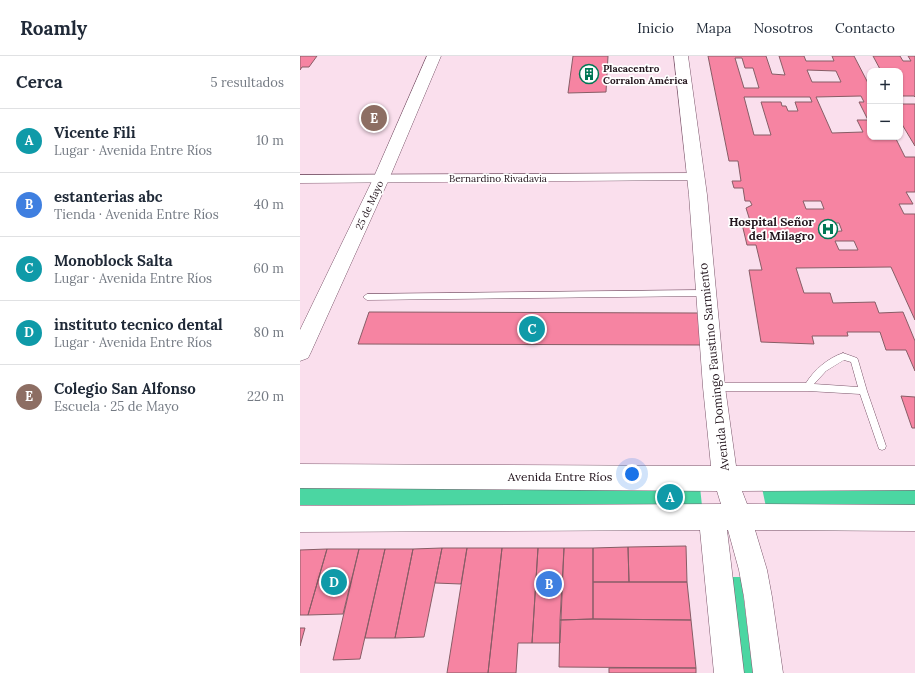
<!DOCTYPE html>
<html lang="es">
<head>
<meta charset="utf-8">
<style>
	body { margin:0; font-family:Lora,serif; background:#f2f2f3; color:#1f2937 }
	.controls { position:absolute; right:12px; top:12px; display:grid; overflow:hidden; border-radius:8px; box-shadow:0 1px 3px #0004 }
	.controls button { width:36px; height:36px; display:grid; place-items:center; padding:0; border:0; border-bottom:1px solid #e0e1e3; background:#fff; color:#1f2937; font:20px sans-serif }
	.you { position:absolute; left:332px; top:418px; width:14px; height:14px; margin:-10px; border:3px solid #fff; border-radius:50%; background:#1a73e8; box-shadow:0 0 0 6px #1a73e833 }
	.badge { display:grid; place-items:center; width:26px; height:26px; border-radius:50%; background:#007854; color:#fff; font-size:13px; font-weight:700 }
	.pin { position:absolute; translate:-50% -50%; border:2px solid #fff; box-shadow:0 1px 4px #0006 }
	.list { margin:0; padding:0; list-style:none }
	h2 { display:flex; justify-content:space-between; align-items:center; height:52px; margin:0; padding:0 16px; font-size:17px }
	h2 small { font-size:13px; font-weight:400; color:#747a83 }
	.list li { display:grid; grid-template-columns:26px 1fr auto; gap:12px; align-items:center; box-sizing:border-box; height:64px; padding:0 16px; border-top:1px solid #e0e1e3 }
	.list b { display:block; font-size:15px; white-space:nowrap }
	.list p { margin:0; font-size:13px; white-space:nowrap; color:#747a83 }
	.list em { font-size:13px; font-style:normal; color:#747a83 }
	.map { position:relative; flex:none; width:615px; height:617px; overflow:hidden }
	header { display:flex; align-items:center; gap:24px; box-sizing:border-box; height:56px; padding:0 20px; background:#fff; border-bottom:1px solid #e0e1e3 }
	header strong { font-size:19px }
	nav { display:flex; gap:22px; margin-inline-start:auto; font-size:14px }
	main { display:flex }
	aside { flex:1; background:#fff }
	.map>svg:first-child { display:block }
	.green { fill:#4bd6a2 }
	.building { fill:#f684a2; stroke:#875d66; fill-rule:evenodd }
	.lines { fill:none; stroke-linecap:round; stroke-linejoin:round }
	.service-casing { stroke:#7b566b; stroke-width:1 }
	.minor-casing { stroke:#7b566b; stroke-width:1 }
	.secondary-casing { stroke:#7b566b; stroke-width:1 }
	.service { fill:#fff; fill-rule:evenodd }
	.minor { fill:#fff; fill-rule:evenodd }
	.secondary { fill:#fff; fill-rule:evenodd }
	.labels { text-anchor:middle; stroke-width:3.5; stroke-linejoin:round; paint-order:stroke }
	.far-poi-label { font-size:10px; font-weight:bold; fill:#24161e; stroke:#fff; text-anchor:start }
	.far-street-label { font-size:10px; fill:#24161e; stroke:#fff }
	.poi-label { font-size:12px; font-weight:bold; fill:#24161e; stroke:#fff; text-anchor:end }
	.street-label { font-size:12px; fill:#24161e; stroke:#fff }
</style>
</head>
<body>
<header>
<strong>Roamly</strong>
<nav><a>Inicio</a><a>Mapa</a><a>Nosotros</a><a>Contacto</a></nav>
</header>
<main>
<aside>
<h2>Cerca<small>5 resultados</small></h2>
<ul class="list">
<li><span class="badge" style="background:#0f9aa8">A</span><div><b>Vicente Fili</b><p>Lugar · Avenida Entre Ríos</p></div><em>10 m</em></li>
<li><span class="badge" style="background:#3f7fe0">B</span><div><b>estanterias abc</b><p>Tienda · Avenida Entre Ríos</p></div><em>40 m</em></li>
<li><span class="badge" style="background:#0f9aa8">C</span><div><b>Monoblock Salta</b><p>Lugar · Avenida Entre Ríos</p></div><em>60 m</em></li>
<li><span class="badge" style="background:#0f9aa8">D</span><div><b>instituto tecnico dental</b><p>Lugar · Avenida Entre Ríos</p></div><em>80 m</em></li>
<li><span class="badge" style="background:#8d6e63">E</span><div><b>Colegio San Alfonso</b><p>Escuela · 25 de Mayo</p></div><em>220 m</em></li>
</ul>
</aside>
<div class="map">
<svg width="615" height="617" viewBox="0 0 615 617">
	<rect width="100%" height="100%" fill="#fadfed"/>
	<!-- green -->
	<path class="green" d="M0,430l400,1 2,19 -402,-1z
		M462,432h153v19h-149z
		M430,521h11l12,96h-12z"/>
	<!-- building -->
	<path class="building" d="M0,0h17l-8,11h-7l-2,3z
		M273,0h35l-2,36 -38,1z
		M408,0h58l6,18 13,1 -6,-19h25l2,5h28l-2,-5h22l14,27h2v54h25l10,20h10v35h-9l7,12h-14l5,10h11v106l-24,-53 -95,1 8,25h26l3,10 42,-1 4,11 24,-1 12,29v30l-9,-21h-20l-6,-18h-33l1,4h-36l2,8 -53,-2 -12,-72h13l-6,-25h-9l-5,-21h9l-5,-16 6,-3 -2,-4h-5l-2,-13h-9l-2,-7h9l-3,-20h-9zM435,2h7l3,10h8l6,20h-15zM507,14l29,1 5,11h-29zM561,40l3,6h-5l9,18h-11l6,12 -31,1 -16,-36zM444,41h66l2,5h-17l3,9h-10l-2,-5h-4l-1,-4h-20l10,33h-17zM503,145h18l3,8h-18zM521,167h18l3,8 -18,1zM535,185h19l4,9h-19z
		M573,0h27l3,5h8l-3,-5h7v41l-1,-1h-14v-25h-19z
		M600,48h15v42l-15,-25z
		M69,256l329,1 4,32 -344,-1z
		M601,340l14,1v31h-3z
		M386,490l1,36h-58l-1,-35z
		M328,491l1,35h-36v-34z
		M142,492h25l-6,36 -26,-1z
		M142,492l-18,89 -29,1 18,-89z
		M167,492h35l-14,125h-41z
		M202,492h36l-6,95h-14l-2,30h-28z
		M238,492h26l-4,95h-28z
		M264,492h29v71l-33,1z
		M27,493h32l-16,65 -35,1z
		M27,493l-19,66h-8v-65z
		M59,493h26l-25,110 -27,1z
		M85,493h28l-18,89h-30z
		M293,526h94l4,38 -98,-1z
		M293,563l98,1 5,48 -137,-1 1,-47z
		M0,572h5l-5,18z
		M309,612h87v5h-87z"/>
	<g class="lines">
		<!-- service casing -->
		<g class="service-casing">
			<path id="service" d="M406,234l4,3 -4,3 -339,4 -4,-3 4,-3z
				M543,297l14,5 1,2 9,31 19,55 -1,3 -3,1 -3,-1 -19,-55 -52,-3h-93l-3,-1 -1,-3 1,-3 3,-1h91c8,-13 22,-25 37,-30zM544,304l7,2 7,25 -44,-3 12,-13z"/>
		</g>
		<!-- minor casing -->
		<g class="minor-casing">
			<path id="minor" d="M395,117l4,1 2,3 -2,3 -399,3v-8z"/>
		</g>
		<!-- secondary casing -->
		<g class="secondary-casing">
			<path id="secondary" d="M127,0h14l-52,123 -78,173 -3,6 -8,3v-31l73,-151z
				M374,0h14l19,139 18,192 11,79h179v24l-173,1 5,13 168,1v26l-160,-1 12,40 5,27 11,76h-30l-9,-76 -5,-27 -11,-40h-1l17,143h-30l-14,-143 -400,2v-26l421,-2 -4,-13 -417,-3v-24l411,2 -8,-79 -14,-192z"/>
		</g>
		<!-- service -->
		<use href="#service" class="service"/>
		<!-- minor -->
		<use href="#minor" class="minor"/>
		<!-- secondary -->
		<use href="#secondary" class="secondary"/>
	</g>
	<!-- icons -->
	<defs>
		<g id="building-ring" transform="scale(1)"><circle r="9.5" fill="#fff" stroke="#007854" stroke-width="1.5"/><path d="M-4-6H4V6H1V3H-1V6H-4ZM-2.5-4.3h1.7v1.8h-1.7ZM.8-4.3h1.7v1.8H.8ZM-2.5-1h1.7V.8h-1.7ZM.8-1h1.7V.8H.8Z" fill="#007854"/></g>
		<g id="hospital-ring" transform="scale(1)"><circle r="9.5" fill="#fff" stroke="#007854" stroke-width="1.5"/><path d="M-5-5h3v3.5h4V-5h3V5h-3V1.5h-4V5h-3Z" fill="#007854"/></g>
	</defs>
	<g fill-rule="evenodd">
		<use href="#building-ring" x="289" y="18"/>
		<use href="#hospital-ring" x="528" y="173"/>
	</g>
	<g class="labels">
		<!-- far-poi labels -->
		<g class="far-poi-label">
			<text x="303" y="16">Placacentro<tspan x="303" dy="12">Corralon América</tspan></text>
		</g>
		<!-- far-street labels -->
		<g class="far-street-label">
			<text x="198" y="126">Bernardino Rivadavia</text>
			<text transform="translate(69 149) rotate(-65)" y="4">25 de Mayo</text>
		</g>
		<!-- poi labels -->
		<g class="poi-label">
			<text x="514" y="170">Hospital Señor<tspan x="514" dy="14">del Milagro</tspan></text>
		</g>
		<!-- street labels -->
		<g class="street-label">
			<text transform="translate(414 311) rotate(-96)" y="4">Avenida Domingo Faustino Sarmiento</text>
			<text x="260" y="425">Avenida Entre Ríos</text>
		</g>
	</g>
</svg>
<div class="controls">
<button>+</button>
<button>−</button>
</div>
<div class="you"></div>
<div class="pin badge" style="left:370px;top:441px;background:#0f9aa8">A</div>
<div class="pin badge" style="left:249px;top:528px;background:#3f7fe0">B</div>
<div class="pin badge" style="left:232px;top:273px;background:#0f9aa8">C</div>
<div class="pin badge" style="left:34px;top:526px;background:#0f9aa8">D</div>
<div class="pin badge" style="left:74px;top:62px;background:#8d6e63">E</div>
</div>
</main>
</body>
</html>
